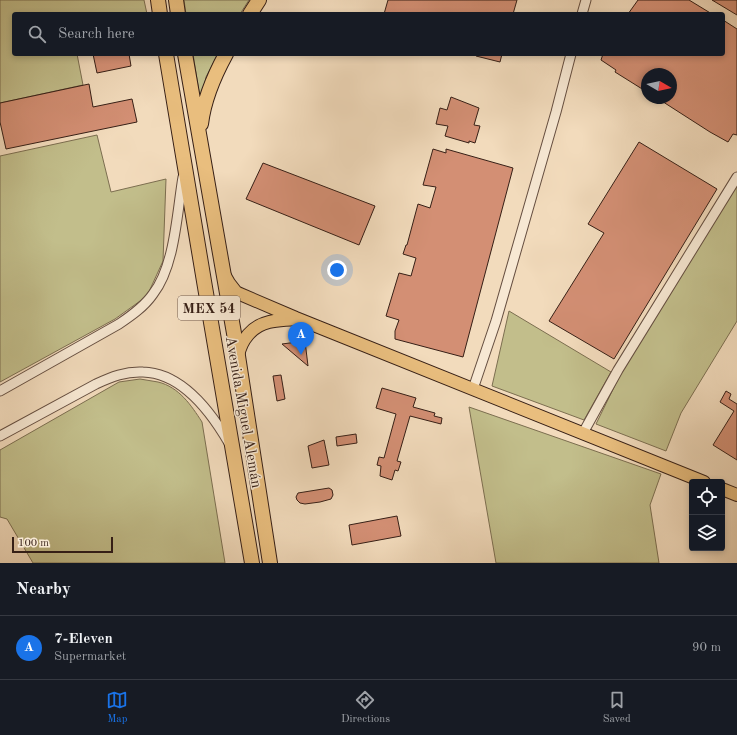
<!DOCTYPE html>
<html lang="en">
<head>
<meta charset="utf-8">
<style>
	body { margin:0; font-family:"Old Standard TT",serif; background:#20242c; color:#f1f3f6 }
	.controls { position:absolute; right:12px; bottom:12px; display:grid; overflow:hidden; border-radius:4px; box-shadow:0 2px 6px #0003 }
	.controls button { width:36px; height:36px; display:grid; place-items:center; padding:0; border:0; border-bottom:1px solid #363941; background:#171b24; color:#f1f3f6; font:20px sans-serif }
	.compass { position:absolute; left:641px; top:68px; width:36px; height:36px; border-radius:50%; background:#171b24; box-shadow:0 2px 6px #0003; rotate:99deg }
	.scale { position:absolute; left:12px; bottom:10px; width:101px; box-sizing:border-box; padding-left:4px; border:2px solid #361f16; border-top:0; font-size:11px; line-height:14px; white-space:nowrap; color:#361f16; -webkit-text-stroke:3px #f7e8d3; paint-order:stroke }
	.you { position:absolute; left:337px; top:270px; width:14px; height:14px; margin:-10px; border:3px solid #fff; border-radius:50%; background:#1a73e8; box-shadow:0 0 0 6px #1a73e833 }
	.badge { display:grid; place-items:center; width:26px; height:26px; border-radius:50%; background:#1a73e8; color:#fff; font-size:13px; font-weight:700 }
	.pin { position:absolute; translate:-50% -33px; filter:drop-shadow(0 1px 2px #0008) }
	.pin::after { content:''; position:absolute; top:21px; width:14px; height:12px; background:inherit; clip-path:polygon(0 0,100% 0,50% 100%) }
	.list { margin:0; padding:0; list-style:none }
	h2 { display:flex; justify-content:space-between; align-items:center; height:52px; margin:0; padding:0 16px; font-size:17px }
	h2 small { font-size:13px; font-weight:400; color:#9ea1a6 }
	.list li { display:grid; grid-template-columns:26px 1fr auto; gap:12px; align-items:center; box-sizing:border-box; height:64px; padding:0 16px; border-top:1px solid #363941 }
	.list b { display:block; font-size:15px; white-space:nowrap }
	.list p { margin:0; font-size:13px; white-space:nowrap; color:#9ea1a6 }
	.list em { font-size:13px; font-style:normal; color:#9ea1a6 }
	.icon { flex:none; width:22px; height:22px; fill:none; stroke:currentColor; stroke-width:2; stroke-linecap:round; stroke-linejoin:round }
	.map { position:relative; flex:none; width:737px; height:563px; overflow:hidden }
	.search { position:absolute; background:#171b24; box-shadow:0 2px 6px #0003; left:12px; right:12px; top:12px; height:44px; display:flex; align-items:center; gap:10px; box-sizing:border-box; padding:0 14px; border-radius:4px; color:#9ea1a6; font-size:15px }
	.sheet { height:116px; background:#171b24 }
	nav { display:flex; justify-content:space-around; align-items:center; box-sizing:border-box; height:56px; border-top:1px solid #363941; background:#171b24; font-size:11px; color:#9ea1a6 }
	nav a { display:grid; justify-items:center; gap:2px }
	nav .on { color:#1a73e8 }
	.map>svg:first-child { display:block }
	.green { fill:#c2be8b; stroke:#7c6e50 }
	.building { fill:#d38f74; stroke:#361f16 }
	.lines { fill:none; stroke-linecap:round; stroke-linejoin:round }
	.minor-casing { stroke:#654e40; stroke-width:11 }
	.major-casing { stroke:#361f16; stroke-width:14 }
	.highway-casing { stroke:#361f16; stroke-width:16 }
	.minor { stroke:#f7e8d3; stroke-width:9 }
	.major { stroke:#e9be7e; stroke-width:12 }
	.highway { stroke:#e9be7e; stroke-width:14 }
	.labels { text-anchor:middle; stroke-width:3; stroke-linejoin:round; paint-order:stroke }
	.shield { fill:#f7e8d3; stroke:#705b4f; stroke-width:1 }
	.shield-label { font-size:14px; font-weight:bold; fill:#361f16 }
	.street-label { font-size:15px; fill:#361f16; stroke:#f7e8d3 }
</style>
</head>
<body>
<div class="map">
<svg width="737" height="563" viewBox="0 0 737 563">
	<rect width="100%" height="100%" fill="#f2dbbc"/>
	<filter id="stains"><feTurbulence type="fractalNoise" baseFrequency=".005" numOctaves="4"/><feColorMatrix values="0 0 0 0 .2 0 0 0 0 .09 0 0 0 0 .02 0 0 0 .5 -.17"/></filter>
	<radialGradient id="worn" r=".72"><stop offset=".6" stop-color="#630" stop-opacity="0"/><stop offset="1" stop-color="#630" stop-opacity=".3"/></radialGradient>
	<!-- green -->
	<path class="green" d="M0,0h144l3,14h-133v40h63l6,31 -83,18z
		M184,0h65l-9,14h-54z
		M193,54h25l-12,23 -5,27z
		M97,135l14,57 55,-13 -3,82 -16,35 -32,23 -115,63v-226z
		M737,183v138l-56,92 -15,38 -70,-27 27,-55z
		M509,311l102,61 -27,48 -92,-34z
		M140,379c6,1 12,2 18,3 21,5 33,23 44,40l23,141h-192l-26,-44 -7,-2v-67l119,-68z
		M469,407l192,67 -11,31 9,58h-163z"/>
	<!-- building -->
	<path class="building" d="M388,0h129l-4,14h-129z
		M638,0h51l23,14h-84z
		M712,0h25v15z
		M723,20l14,9v106l-4,-1 -5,8 -18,-10 -53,-34h14v-24h-24v18l-32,-20 1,-2 -15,-10 2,-6h120z
		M93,54h36l2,12 -34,7z
		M477,54h25l-2,8 -24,-6z
		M89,84l4,23 39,-8 5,23 -131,27 -6,-27v-19z
		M451,97l28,11 -5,17 6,1 -5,17 -6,-2v2l-24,-7 3,-10 -12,-2 4,-16 7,2z
		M639,142l78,47 -103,170 -65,-38 55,-88 -16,-9z
		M433,149l13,4v-4l67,19 -50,189 -68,-18v-8l4,-11 -13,-4 13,-43 12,3 5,-18 -13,-4 3,-9h1l11,-41 12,4 6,-21 -13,-2z
		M263,163l112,43 -16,39 -113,-46z
		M305,341l3,25 -26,-22z
		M281,375l4,24 -8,2 -4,-25z
		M382,388l34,10 -3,9 22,6 -1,3 8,2 -1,6 -31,-8 -13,45 4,1 -3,9 -3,-1 -3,10 -12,-4 1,-10 -4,-1 2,-8 5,1 12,-44 -20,-6z
		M726,391l5,3 -2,5 8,5v56l-24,-15 21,-34 -14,-9z
		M356,434l1,9 -20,3 -1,-9z
		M324,440l5,25 -17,3 -4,-22z
		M329,488l3,2 1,5 -2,4 -11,3 -15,2 -5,-1 -3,-3 -1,-3 2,-4z
		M397,516l4,20 -49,9 -3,-20z"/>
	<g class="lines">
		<!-- minor casing -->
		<g class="minor-casing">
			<path id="minor" d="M582,14l4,-14
				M473,389l23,-68 60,-209 15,-58
				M0,391l119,-67c12,-8 25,-17 34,-30 22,-28 24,-82 30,-117
				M583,433l35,-63 119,-193
				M0,436l96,-52c15,-7 30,-13 47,-12 39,1 68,40 86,71"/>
		</g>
		<!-- major casing -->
		<g class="major-casing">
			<path id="major" d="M225,276l4,7 7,9 4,2 56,24 408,164
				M238,356c3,-16 14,-30 31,-34 8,-2 17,-2 25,-3
				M722,489l15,6"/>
		</g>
		<!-- highway casing -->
		<g class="highway-casing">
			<path id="highway" d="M158,0l2,14
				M176,0l2,14
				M250,14l9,-14
				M166,54c28,170 57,339 86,509
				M185,54l53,302 32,207
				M201,124c3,-25 13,-48 25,-70"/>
		</g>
		<!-- minor -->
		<use href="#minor" class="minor"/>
		<!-- major -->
		<use href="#major" class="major"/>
		<!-- highway -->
		<use href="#highway" class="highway"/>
	</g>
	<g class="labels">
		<!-- shield labels -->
		<rect class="shield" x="178" y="296" width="62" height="24" rx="3"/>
		<g class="shield-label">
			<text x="209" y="313">MEX 54</text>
		</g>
		<!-- street labels -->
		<g class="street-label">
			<text transform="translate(244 412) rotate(80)" y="5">Avenida Miguel Alemán</text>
		</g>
	</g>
	<rect width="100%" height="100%" filter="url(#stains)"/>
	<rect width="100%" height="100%" fill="url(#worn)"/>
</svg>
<div class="controls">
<button><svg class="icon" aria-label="locate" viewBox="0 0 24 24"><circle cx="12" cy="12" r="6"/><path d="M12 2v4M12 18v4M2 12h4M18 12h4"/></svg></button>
<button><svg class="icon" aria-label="layers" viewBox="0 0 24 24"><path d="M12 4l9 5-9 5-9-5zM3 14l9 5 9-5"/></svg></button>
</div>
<svg class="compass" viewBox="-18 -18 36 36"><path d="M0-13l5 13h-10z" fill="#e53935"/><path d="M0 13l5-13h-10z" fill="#9ea1a6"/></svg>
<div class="scale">100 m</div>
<div class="you"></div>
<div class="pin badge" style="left:301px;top:355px">A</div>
<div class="search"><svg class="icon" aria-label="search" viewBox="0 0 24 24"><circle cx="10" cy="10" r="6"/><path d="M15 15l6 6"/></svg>Search here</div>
</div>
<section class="sheet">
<h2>Nearby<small></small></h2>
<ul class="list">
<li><span class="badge">A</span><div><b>7-Eleven</b><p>Supermarket</p></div><em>90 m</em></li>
</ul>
</section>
<nav>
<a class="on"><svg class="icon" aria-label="map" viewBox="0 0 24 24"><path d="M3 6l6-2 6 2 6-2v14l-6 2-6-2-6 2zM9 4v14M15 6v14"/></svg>Map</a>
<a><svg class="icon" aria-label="directions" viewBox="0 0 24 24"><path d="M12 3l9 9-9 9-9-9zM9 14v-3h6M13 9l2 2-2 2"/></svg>Directions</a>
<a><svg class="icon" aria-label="saved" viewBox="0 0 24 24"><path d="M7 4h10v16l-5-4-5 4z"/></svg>Saved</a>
</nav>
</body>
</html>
